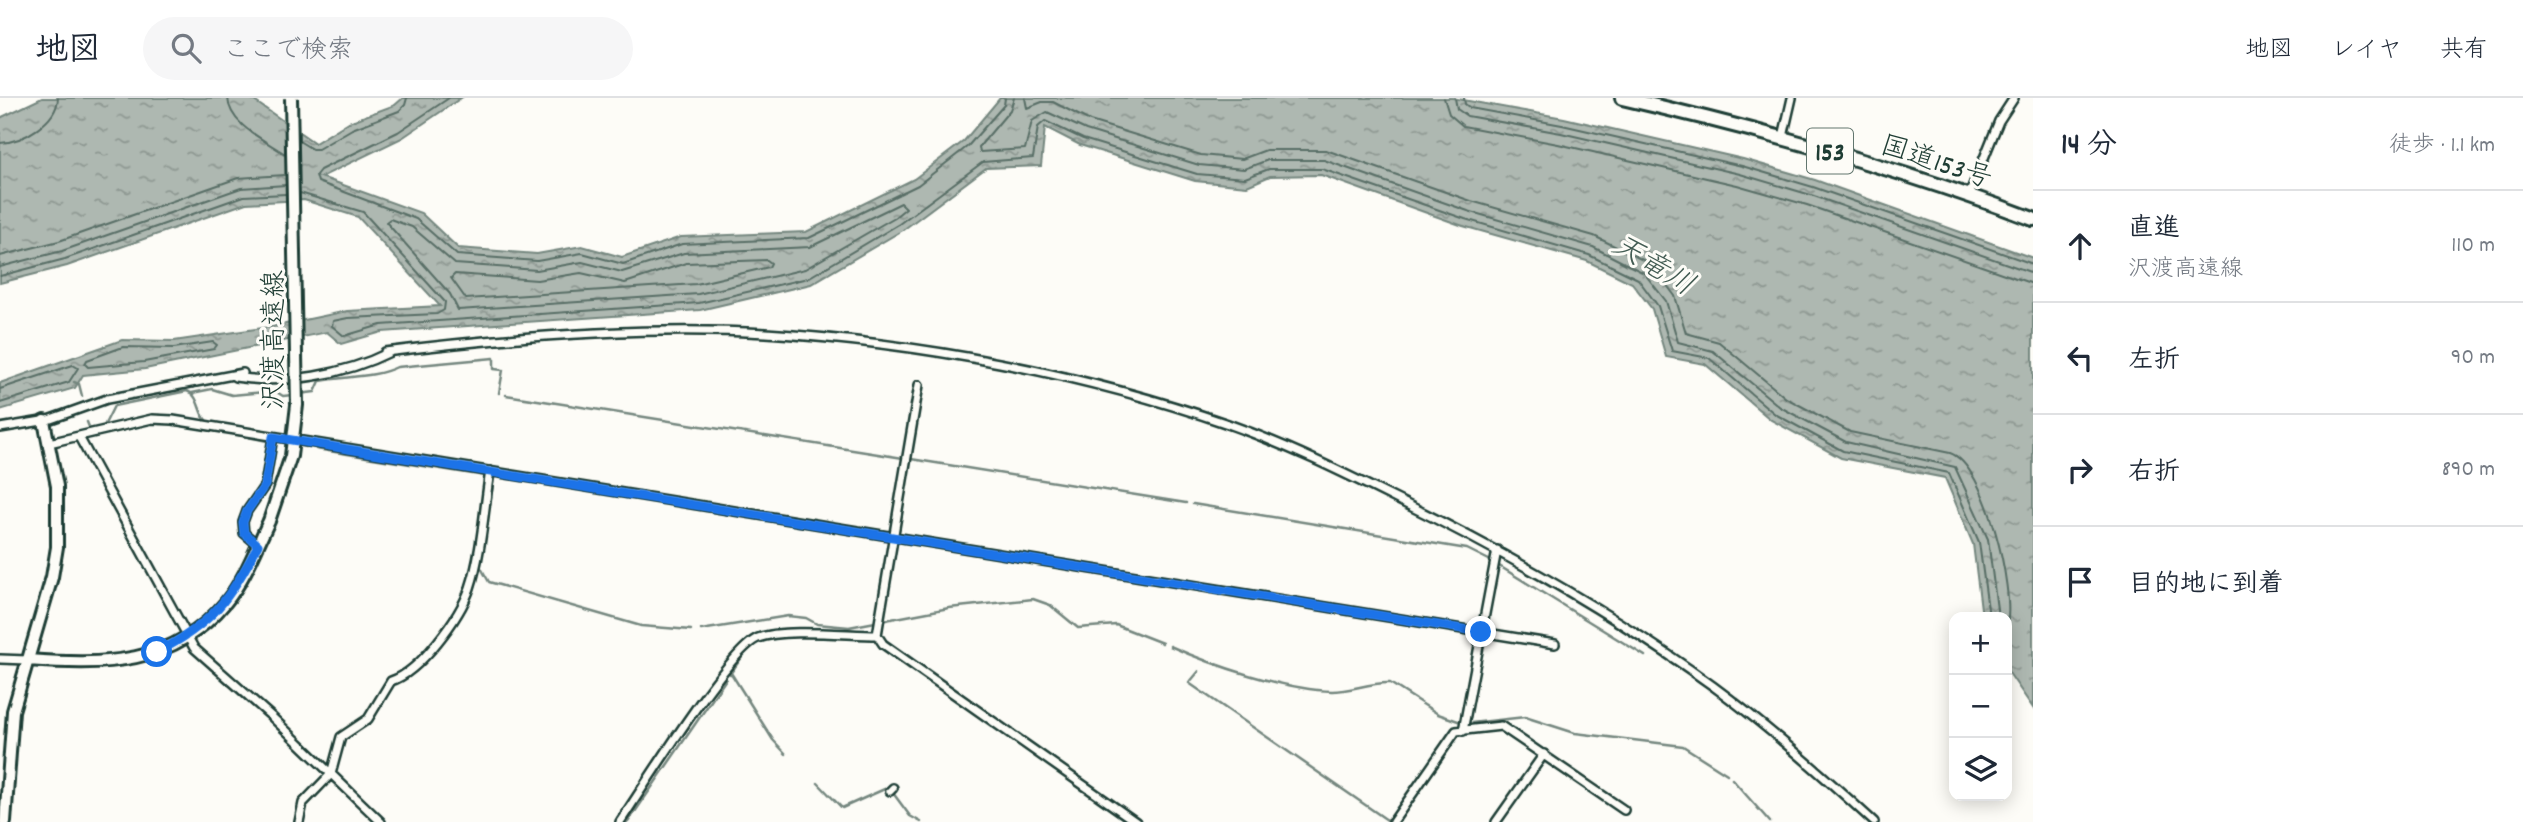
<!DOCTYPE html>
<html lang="ja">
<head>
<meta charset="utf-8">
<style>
	body { margin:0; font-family:Dekko,"Klee One",sans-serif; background:#f6f6f7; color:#1f2937 }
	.controls { position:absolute; right:21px; bottom:21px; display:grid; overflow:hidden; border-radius:14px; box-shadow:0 4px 18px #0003 }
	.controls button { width:63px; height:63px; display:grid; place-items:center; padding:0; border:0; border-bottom:2px solid #e0e1e3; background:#fff; color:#1f2937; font:35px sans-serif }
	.stop { position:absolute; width:21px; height:21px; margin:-16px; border:5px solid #1a73e8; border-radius:50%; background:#fff }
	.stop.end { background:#1a73e8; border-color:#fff; box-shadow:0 2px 7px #0008 }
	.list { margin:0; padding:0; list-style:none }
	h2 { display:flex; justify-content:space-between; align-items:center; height:91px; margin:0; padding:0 28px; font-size:30px }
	h2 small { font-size:23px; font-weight:400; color:#747a83 }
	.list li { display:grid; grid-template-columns:46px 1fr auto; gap:21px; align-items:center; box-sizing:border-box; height:112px; padding:0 28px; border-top:2px solid #e0e1e3 }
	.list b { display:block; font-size:26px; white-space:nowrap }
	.list p { margin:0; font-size:23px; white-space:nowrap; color:#747a83 }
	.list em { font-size:23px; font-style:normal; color:#747a83 }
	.icon { flex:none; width:38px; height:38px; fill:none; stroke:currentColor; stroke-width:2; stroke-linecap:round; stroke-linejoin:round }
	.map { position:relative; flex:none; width:2033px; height:724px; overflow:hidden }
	header { display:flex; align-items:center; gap:42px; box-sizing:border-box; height:98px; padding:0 35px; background:#fff; border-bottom:2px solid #e0e1e3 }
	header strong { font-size:33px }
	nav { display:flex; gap:38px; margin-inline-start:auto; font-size:24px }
	.search { width:490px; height:63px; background:#f6f6f7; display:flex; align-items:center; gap:18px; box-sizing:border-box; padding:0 24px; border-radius:38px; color:#747a83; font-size:26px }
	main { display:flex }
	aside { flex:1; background:#fff }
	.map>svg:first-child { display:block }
	.water { fill:url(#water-ripples); stroke:#75877f; stroke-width:2 }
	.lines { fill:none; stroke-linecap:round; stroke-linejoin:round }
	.shore { stroke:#586e66; stroke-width:2 }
	.stream { stroke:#75877f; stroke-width:2.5 }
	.minor-casing { stroke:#1f3d34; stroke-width:12 }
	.secondary-casing { stroke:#1f3d34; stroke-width:16 }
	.trunk-casing { stroke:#1f3d34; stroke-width:18 }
	.minor { stroke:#fdfcf7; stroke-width:7 }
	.secondary { stroke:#fdfcf7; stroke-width:10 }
	.trunk { stroke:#fdfcf7; stroke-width:12 }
	.secondary-bridge-casing { stroke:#1f3d34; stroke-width:16; stroke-linecap:butt }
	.secondary-bridge { stroke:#fdfcf7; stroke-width:10 }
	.route { stroke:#1a73e8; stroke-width:9 }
	.labels { text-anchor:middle; stroke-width:6; stroke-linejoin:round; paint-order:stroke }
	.shield { fill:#fdfcf7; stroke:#62766e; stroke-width:2 }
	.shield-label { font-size:26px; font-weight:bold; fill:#1f3d34 }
	.street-label { font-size:28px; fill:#1f3d34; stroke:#fdfcf7 }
	.water-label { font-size:30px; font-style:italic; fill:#435c53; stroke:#fdfcf7 }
</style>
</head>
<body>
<header>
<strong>地図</strong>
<div class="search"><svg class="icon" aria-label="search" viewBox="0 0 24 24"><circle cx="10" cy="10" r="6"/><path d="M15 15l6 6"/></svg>ここで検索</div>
<nav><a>地図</a><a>レイヤ</a><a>共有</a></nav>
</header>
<main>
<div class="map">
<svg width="2033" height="724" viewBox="0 0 2033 724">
	<defs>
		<pattern id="water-ripples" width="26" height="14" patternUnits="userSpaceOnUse" patternTransform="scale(1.75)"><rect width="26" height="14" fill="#aeb8b1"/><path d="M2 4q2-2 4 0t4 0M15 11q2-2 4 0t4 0" fill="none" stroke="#8d9791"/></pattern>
	</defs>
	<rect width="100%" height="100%" fill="#fdfcf7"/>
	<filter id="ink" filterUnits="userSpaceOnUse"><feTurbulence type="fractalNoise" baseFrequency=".0143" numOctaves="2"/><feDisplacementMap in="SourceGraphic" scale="14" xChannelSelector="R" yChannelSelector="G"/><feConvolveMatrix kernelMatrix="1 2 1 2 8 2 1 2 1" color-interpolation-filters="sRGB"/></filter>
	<g filter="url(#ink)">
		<!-- water -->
		<path class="water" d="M42,0h208l65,45 34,-21 46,-17 8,-7h58l-59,40 -81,39 100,36 37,35 79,6 45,-8 40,11 59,-20 125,-5 108,-53 50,-38 36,-43h452l112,20 179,41 72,21 218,78v450l-26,-38v-53h-25l-9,-73 -28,-66 -104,-20 -70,-38 -66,-56 -39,-7 -14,-48 -20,-26 -45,-22 -124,-35 -142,-51 -51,1 -23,10 -52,-5 -115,-36 -35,-18 -4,39 -55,2 -83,62 -92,54 -111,26 -318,22 -41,12 -14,-12 -182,37 -62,6 -8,13 -75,22v-27l122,-43 52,1 102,-15 71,-15 93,-5 -82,-89 -54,-17 -58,3 -179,63 -67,17v-165z"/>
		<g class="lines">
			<!-- shore -->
			<path class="shore" d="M228,0c1,27 37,42 57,56
				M449,0l-51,34 -78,38 -4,5 2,7 98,37 41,36 80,6 45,-8 41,11 59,-20 127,-6 109,-53 50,-39 36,-41 1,-7
				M1014,0l-4,12 -31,37 1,5 45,-3 7,-28 15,-9 39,18 113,35 45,4 24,-9h56l144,51 125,36 51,26 22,28 12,41 35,9 67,56 66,35 109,25 33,72 10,78
				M1025,0l2,10 15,-6h11l37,19 111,34 41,4 24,-9h60l145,51 123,35 57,28 24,32 11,37 33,9 67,56 64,34 100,21c36,12 65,137 57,172
				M1444,0l5,16 14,12 95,18 179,41 70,20 226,79
				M1455,0l2,11 10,7 94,17 179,41 71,21 222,78
				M1464,0l1,6 5,4 92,17 180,41 71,21 220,77
				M299,43l13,8h6l34,-20 47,-18 6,-6 2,-7
				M0,45c23,-1 57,-21 58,-45
				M300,95l63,19 82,90 -1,8 -7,4 -89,4 -15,3 -1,5 12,10 37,-11 318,-22 109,-25 91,-54 84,-62 50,-4 5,-31 7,-6 38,18 114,35 48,4 24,-9h53l143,50 124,36 49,24 20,27 14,45 37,7 66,56 68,37 106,22 30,69 10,75
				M901,105l5,5 -11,9 -90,52 -107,25 -240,16 -8,-16 -64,-72 4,-3 22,8 43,37 82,6 45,-8 40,10 62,-19 126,-6z
				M0,158l59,-15 179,-63 47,-3
				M767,162l4,3 -2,4 -73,17 -230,15 -15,-21 4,-4 82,6 44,-7 44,10 61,-20z
				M0,169l62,-16 179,-63 45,-3
				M0,178l65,-17 179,-63 42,-2
				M213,244l4,3 -3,4 -70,13 -56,5 -3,-3 2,-4 36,-13 51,1z
				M0,291l73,-24 5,3 -9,14 -69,21"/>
			<!-- stream -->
			<path class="stream" d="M74,284l5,2 3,12
				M192,295l20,-4 20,6 43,-4 8,5 9,-1
				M299,296l16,-2 5,-11c24,-5 55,-3 77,-14l97,-9v11l9,1 -4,23
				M506,297l397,63
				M87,324l4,10
				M103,330l11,-22 73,-15c14,5 10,24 22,32
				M210,331l57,12
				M296,347l10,2
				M316,351l169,27
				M911,361l275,44
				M1193,406l274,45 22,11
				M484,445l10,-65
				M482,455l-2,13 9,16 152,44 50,4
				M1496,466l149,92
				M701,532l87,-14 18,2 11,6 32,3 100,-19 84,-9 17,6 28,23 38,-3 46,18
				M1170,548c42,19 116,44 162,45 20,0 38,-9 58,-8l48,31 23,8
				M1199,573l-10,12 198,137
				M731,575l42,67 13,14
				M730,576l12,-17
				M1471,625l54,-6 50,16 108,13 44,28
				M1732,681l38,43
				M818,685l24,25 47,-21
				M893,695l17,23 11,6
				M628,724l98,-143"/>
			<!-- minor casing -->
			<g class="minor-casing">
				<path id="minor" d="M1783,39l9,-39
					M1969,97l30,-74 15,-23
					M385,254c120,-15 262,-26 381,-19 155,10 315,40 462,91 59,21 114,48 170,76 110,54 216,114 315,186 53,39 112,91 161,136
					M235,279c50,8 109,-2 155,-25
					M919,287l-42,250 6,9 253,178
					M0,330l48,-8 59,-21 136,-26
					M79,339l115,211 78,69 109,105
					M49,345l103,-24 21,1 1382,224
					M258,447l-14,-12 -1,-11 4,-11 18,-26 8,-48
					M0,561l27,1
					M1463,633l34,-181
					M890,693l3,-3
					M299,724l4,-19 28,-29 10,-37 27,-18 23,-38c29,-9 69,-64 79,-93 12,-36 14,-80 20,-117
					M620,724c23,-34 109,-173 138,-184 26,-10 89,-3 119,-3
					M1393,724l63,-91 45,-5 123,84
					M1496,724l48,-68"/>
			</g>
			<!-- secondary casing -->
			<g class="secondary-casing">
				<path id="secondary" d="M27,562c76,5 146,7 199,-58 19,-23 30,-54 43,-81
					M5,724l8,-111 39,-134 5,-30v-61l-13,-65"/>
			</g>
			<!-- trunk casing -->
			<g class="trunk-casing">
				<path id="trunk" d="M1622,0c140,32 277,70 411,121"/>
			</g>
			<!-- minor -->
			<use href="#minor" class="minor"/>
			<!-- secondary -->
			<use href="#secondary" class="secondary"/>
			<!-- trunk -->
			<use href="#trunk" class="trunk"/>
			<!-- secondary-bridge casing -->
			<g class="secondary-bridge-casing">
				<path id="secondary-bridge" d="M269,423l22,-65 6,-51 -6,-307"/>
			</g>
			<!-- secondary-bridge -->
			<use href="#secondary-bridge" class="secondary-bridge"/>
		</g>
	</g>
	<g class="lines" filter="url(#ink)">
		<!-- route -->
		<path class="route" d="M157,554c54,-27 74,-54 101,-107l-14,-12 -1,-11 4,-11 18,-26 8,-48 1208,195"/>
	</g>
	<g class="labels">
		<!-- shield labels -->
		<rect class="shield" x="1807" y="30.5" width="46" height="45" rx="5"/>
		<g class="shield-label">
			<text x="1830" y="62">153</text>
		</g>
		<!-- street labels -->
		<g class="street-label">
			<text transform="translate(1937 62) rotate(18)" y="10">国道153号</text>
			<text transform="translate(272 242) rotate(-90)" y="10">沢渡高遠線</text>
		</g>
		<!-- water labels -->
		<g class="water-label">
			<text transform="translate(1654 166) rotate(31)" y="10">天竜川</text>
		</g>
	</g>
</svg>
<div class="controls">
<button>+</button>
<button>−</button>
<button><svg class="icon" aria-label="layers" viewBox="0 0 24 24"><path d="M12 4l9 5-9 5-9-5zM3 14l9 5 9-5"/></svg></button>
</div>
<div class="stop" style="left:157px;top:554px"></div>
<div class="stop end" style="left:1481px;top:534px"></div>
</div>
<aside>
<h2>14 分<small>徒歩 · 1.1 km</small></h2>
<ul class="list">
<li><svg class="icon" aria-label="ahead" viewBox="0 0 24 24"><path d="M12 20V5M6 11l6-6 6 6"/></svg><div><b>直進</b><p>沢渡高遠線</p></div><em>110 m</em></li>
<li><svg class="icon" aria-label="left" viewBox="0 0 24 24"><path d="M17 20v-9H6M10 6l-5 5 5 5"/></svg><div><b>左折</b></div><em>90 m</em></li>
<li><svg class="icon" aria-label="right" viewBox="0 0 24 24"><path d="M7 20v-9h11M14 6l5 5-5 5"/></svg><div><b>右折</b></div><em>890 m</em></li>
<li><svg class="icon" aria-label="arrive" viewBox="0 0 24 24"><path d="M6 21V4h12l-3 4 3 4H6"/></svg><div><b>目的地に到着</b></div></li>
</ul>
</aside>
</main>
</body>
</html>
